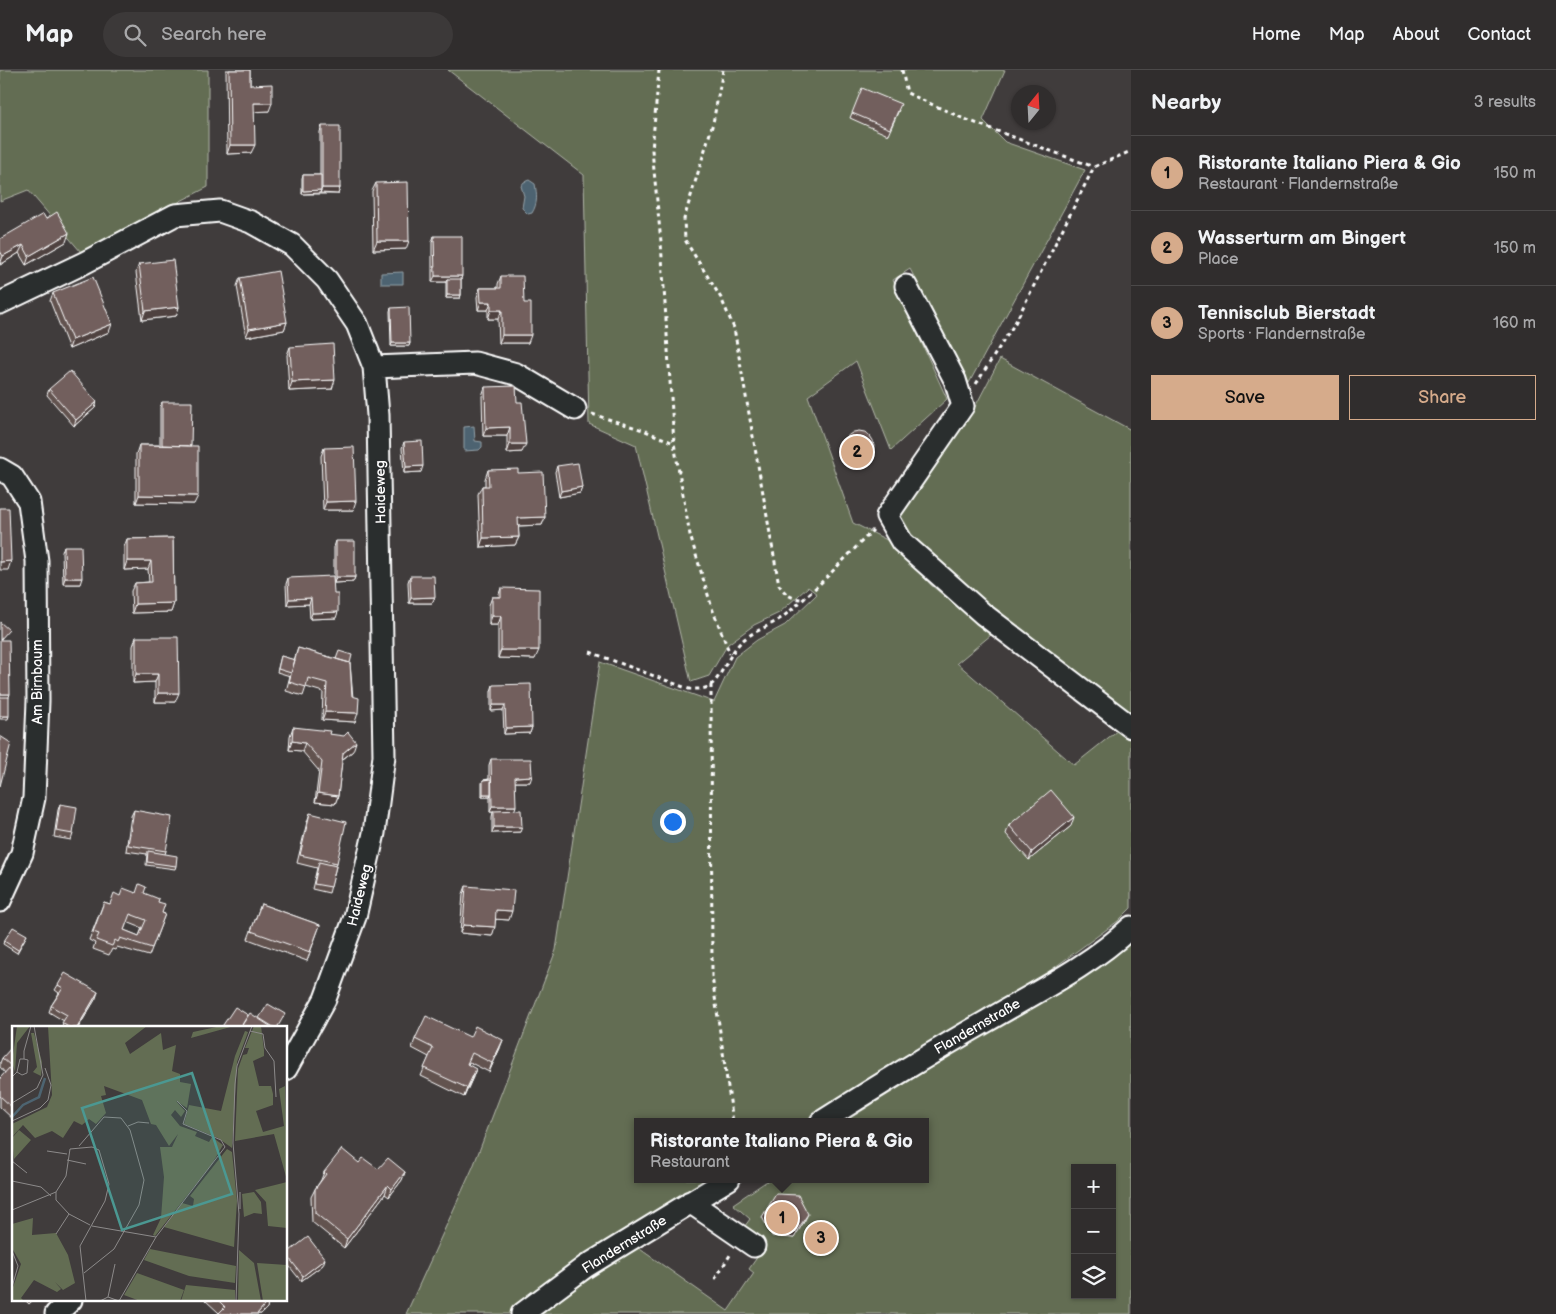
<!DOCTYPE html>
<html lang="en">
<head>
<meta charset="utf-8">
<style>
	body { margin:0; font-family:"Balsamiq Sans",sans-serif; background:#3c3939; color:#f1f3f6 }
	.controls { position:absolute; right:15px; bottom:15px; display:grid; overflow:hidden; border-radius:0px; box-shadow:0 1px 4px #0004 }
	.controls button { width:45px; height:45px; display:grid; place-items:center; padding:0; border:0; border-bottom:1px solid #4b4949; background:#302d2d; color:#f1f3f6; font:25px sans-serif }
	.compass { position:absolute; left:1011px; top:15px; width:45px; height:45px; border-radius:50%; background:#302d2d; box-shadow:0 1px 4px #0004; rotate:18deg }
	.you { position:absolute; left:672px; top:751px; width:18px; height:18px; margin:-12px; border:4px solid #fff; border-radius:50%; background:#1a73e8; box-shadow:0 0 0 8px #1a73e833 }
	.badge { display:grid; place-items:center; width:32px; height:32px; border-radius:50%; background:#d6ab8b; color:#111; font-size:16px; font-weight:700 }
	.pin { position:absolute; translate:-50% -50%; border:2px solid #fff; box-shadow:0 1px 5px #0006 }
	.popup { position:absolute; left:634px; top:1048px; width:295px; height:65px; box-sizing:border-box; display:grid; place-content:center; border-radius:0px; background:#302d2d; filter:drop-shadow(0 1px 4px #0005); font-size:16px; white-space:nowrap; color:#a8a8aa }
	.popup b { font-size:19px; color:#f1f3f6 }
	.popup::after { content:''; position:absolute; left:50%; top:100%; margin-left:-10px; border:10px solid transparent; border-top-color:#302d2d }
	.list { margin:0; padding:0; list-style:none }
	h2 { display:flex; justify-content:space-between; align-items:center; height:65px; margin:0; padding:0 20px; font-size:21px }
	h2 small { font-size:16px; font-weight:400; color:#a8a8aa }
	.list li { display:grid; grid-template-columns:32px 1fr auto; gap:15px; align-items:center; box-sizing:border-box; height:75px; padding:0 20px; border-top:1px solid #4b4949 }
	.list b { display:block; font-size:19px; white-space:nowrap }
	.list p { margin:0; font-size:16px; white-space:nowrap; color:#a8a8aa }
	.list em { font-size:16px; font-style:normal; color:#a8a8aa }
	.actions { display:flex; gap:10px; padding:15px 20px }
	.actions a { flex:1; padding:11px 0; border:1px solid #d6ab8b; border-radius:0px; text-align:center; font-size:18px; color:#d6ab8b }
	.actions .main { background:#d6ab8b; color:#111 }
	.icon { flex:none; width:28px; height:28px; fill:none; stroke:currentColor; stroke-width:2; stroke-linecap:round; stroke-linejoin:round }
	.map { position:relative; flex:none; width:1131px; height:1244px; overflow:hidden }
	header { display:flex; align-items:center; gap:30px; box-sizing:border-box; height:70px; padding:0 25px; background:#302d2d; border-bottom:1px solid #4b4949 }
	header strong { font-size:24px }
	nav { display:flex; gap:28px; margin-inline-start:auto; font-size:18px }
	.search { width:350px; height:45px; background:#3c3939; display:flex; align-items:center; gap:12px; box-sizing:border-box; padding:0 18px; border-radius:28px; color:#a8a8aa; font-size:19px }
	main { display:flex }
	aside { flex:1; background:#302d2d }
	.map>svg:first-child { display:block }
	.green { fill:#636d53; stroke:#b1b6a9; fill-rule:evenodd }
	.water { fill:#4d6471; stroke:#94a2aa }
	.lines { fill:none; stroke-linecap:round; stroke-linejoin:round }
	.minor-casing { stroke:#fff; stroke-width:25 }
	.path { stroke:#fff; stroke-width:3; stroke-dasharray:4 4; stroke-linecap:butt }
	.minor { stroke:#2a2d2e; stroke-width:21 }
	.wall { fill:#625250; stroke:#fff; fill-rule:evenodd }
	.shaded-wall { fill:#504241; stroke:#fff }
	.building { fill:#725f5d; stroke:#fff; fill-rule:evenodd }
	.labels { text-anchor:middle; stroke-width:4; stroke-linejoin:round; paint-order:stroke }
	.street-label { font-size:14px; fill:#fff; stroke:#2a2d2e }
	.inset-river { fill:none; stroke:#4d6471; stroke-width:2.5 }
	.inset-road { fill:none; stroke:#8c8a8a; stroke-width:1 }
	.view { fill:#4b9892; fill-opacity:0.15; stroke:#4b9892; stroke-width:2.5 }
	.inset-edge { fill:none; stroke:#fff; stroke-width:2.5 }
</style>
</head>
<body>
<header>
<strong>Map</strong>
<div class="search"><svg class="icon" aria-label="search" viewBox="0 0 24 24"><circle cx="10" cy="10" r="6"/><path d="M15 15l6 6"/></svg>Search here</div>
<nav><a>Home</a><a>Map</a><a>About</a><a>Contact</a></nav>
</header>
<main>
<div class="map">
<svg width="1131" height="1244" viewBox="0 0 1131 1244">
	<rect width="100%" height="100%" fill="#403c3c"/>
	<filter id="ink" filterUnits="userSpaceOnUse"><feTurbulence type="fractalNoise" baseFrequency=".02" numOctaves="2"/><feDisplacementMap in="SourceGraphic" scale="10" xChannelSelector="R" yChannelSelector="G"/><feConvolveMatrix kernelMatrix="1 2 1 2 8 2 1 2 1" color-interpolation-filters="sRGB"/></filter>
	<g filter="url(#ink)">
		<!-- green -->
		<path class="green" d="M0,0h208v117l-127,65 -53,-62 -28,11z
			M448,0h557l-22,50 22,22 80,28 -116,213 -59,-114 -17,11 54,119 -56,51 -35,-89 -48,35 45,127 36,18 42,44 60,50 -34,28 117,102 44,-35 13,10v168l-13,13 -78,57 -68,44 -106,61 -57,39h-171v57h78l-136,83 -71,52h-103l67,-147 83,-217 44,-288 114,40 21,-45 22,-17 28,-15 32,-31 -9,-7 -29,26 -25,12 -26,19 -19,32 -18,6 -55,-237 -47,-21 -5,-249z
			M1000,289l131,71v290l-226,-183 -10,-18 80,-112z
			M1131,871v373h-593l99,-67 91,64 26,-38 -5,-4 16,-23 -23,-16 8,-11 -17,-15 37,-25h156v-57h-82l136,-85 134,-80zM1075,1098h37v127h-37z"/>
		<!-- water -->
		<path class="water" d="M529,110l6,4c2,11 3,19 -3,29l-4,1 -6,-6 2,-12 -3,-10 3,-4z
			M403,202v12h-22v-11z
			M474,356l1,15 7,1v5l-3,3 -15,1v-24z"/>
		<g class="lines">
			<!-- minor casing -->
			<g class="minor-casing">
				<path id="minor" d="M906,216l49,94 8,26 -76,110 15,26 81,72 148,113
					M0,233l84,-40 91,-48 45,-4 31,11 41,23 35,35 30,44 17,43 4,48 6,341 -10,77 -19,84 -30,82 -39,70
					M374,297l101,-4 41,11 59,35
					M0,399l12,7 17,26 8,59 1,140 -4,97 -12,55 -22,48
					M821,1052c55,-35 110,-69 166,-101 49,-29 103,-55 144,-94
					M690,1132l64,44
					M56,1244l15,-14
					M522,1244l63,-47 144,-88"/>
			</g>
			<!-- path -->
			<path class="path" d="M659,0l-7,80 9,92 13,201 16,92 22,73 18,46
				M723,0l-10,53 -29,96 1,21 36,58 13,30 45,257c7,10 12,14 25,14
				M902,0l5,23 55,25 132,49
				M976,314l39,-61 79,-156 37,-16
				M592,344l51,16 31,13
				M590,582l99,37c7,0 16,1 22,-4 10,-7 18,-32 31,-44 11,-10 29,-15 42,-25 32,-26 60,-57 89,-86
				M711,615l1,291 21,146
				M715,1209l17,-27"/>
			<!-- minor -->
			<use href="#minor" class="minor"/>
		</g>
		<!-- wall -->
		<path class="wall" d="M226,0h24v15l19,26h-15l-3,42 -24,1z
			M899,40l-11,25 -38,-17 2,-5z
			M322,56l18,62 -2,6h-36v-16l1,-3h17v-43z
			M376,113l30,66 -33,1 -1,-59z
			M46,149l20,23 -40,23 -7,-12 -19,12v-26z
			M434,166l27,43v16l-1,3h-14v-16h-14v-40z
			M139,194l40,43 -3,9 -34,4 -6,-48z
			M501,206l23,27 4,40h-29l-1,-24h-10v-9h-10l-1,-13 3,-9h18v-4z
			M240,208l47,44 -3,8 -38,7 -9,-51z
			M53,223l56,39 -40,17 -19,-48z
			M391,238l19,35 -1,3h-18l-1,-35z
			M290,277l42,42 -43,2 -2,-36z
			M485,317l32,15 5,50 -15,1v-17h-24l-1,-40z
			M49,319l48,13 -2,6 -21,18 -27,-31z
			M162,332l29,44 3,58 -58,-1v-49l3,-9h21v-38z
			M845,371l29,10 -2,5 -5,7 -7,4 -8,-1 -6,-4 -4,-7 1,-8z
			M404,372l17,30 -17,1 -2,-25z
			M324,378l29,62h-30l-2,-54z
			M557,396l25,21 -2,6 -21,4 -4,-25z
			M488,400l30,3 27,44 -3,8 -24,1 1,11 -4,8 -35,2 -2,-53 4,-8h3v-7z
			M173,468l1,65 -3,9 -39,1 -1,-22 4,-8 14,-1 -1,-13 -24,1v-23l3,-8z
			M336,471l19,36 -2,5 -19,1v-36z
			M64,476l16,38h-17l-1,-32z
			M410,506l25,21 -3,6h-23l-1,-21z
			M288,508l48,40 -26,1 -1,-15 -22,1 -1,-21z
			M501,518l34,71 -37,-1v-33h-9v-20l3,-8h6z
			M136,567l39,65h-20v-20l-22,1v-37z
			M298,578l52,15 5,59 -33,-2 1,-28 -17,-5 -3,9 -17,-5 4,-15 -13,-4 4,-16 13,4z
			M493,615l39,42 -2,6 -26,1 -1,-24 -12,1v-20z
			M293,657l36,7 24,17 -11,9 -4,36 -3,8 -20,-2 4,-31 -17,-20 -13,-1 1,-14z
			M491,689l39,23h-15l-1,28 6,22 -28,1v-16l1,-5h-3v-15h-8v-14l1,-3 6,-1v-14z
			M60,734l13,30 -2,6 -17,-3 4,-27z
			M134,740l32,41 -1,3 11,12 -1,3 -29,-4 1,-11 -21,-3 5,-35z
			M310,743l27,50 -8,30 -17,-4 5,-21 -20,-5 10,-41z
			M1009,755l62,1 -42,34 -23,-26z
			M466,816l43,34 -13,-1 -4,17 -32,-3 3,-39z
			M136,823h8l14,9 4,11 3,1 -16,42 -32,-9 -2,3 -3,-1 -3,6 -16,-6 2,-6 -6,-3 15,-38 6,2 10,-8zM127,852l15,6 -3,8 -15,-6z
			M261,834l59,21 -13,36 -59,-22z
			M27,865l-10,18 -14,-9 1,-3z
			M58,915l38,13 -18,30h-17l3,-7 -15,-9 2,-6 8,-13 -4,-3z
			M470,967l30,11 -11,24 -20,-10 -1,3 5,12 -9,20 -43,-21 8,-19 -17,-9 3,-9z
			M14,978v70l-1,1 -13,-12v-29l5,-5 -5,-6v-4l2,-5z
			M359,1093l19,6 27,3 -3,8 -13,17 -4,-3 -41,54 -32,-26 -1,-25 4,-8 6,-9 3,-8z
			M765,1142l40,8 -11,18 -22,-2 -10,-19z
			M286,1184l37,11 -22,16 -15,-19z
			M25,1230h8l-4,4z
			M205,1230h64l-2,8 -6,6h-43l1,-1z"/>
		<!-- shaded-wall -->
		<path class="shaded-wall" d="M254,33h18l-3,8 -18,1z
			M230,75h25l-4,8 -24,1z
			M322,118h18l-2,6 -18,-1z
			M321,120l-1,3 -18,1 1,-3z
			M69,163l-3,9 -40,23 3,-9z
			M377,171h32l-3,8 -33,1z
			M23,175l-4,8 -19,12 3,-9z
			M435,206h27l-2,6 -13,-3 -1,3h-14z
			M447,225h14l-1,3h-14z
			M481,232h10l-3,8h-10z
			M179,237l-3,9 -34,4 3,-9z
			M491,240h11l-4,9h-10z
			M287,252l-3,8 -38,7 3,-8z
			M112,254l-3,8 -40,17 3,-9z
			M502,265h29l-3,8h-29z
			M392,273h18l-1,3h-18z
			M335,310l-3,9 -43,2 3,-9z
			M97,332l-2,6 -21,18 2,-6z
			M510,357l-3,9h-24l3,-8z
			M510,374h16l-4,8 -15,1z
			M874,381l-2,5 -5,7 -7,4 -8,-1 3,-6z
			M423,396l-2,6 -17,1 2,-6z
			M582,417l-2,6 -21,4 2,-6z
			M139,425l59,1 -4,8 -58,-1z
			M356,431l-3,9h-30l3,-8z
			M545,447l-3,8 -27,1 3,-8z
			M519,467l-4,8 -35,2 3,-9z
			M11,491l-3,9h-8v-8z
			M127,491h24l-3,8 -24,1z
			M336,507h19l-2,5 -19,1z
			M65,508h17l-2,6h-17z
			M435,527l-3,6h-23l2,-5z
			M311,528l-2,6 -22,1 2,-6z
			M174,533l-3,9 -39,1 3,-9z
			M338,542l-2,6 -26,1 2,-6z
			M492,546h9l-3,9h-9z
			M501,580h38l-4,9 -37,-1z
			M136,604h22l-3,8 -22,1z
			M158,623h21l-4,9h-20z
			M0,624h10l-2,6h-8z
			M493,635h12l-2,5 -12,1z
			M325,642l33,1 -3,9 -33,-2z
			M0,646h9l-1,3h-8z
			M532,657l-2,6 -26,1 2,-6z
			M292,671l13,2 -3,8 -13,-1z
			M356,672l-3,9 -13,10 3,-8z
			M532,706l-2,6h-17l2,-5z
			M318,723l20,3 -3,8 -20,-2z
			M483,724h8l-1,3h-8z
			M492,736h24l-2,6h-24z
			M1074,747l-3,9 -42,34 3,-8z
			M494,757h28l-2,5 -28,1z
			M496,840l16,1 -3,9 -16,-1z
			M463,855l32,2 -3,9 -32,-3z
			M98,922l-2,6 -18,30h-1z
			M503,970l-3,8 -11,24 3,-9z
			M476,999l-3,8 -9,20 3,-9z
			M405,1102l-3,8 -13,17 3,-8z
			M388,1115l-3,9 -41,54 3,-9z
			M808,1144l-3,6 -11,18 -22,-2 2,-5z
			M325,1189l-2,6 -22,16 2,-5z
			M269,1230l-2,8 -6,6h-4z"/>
		<!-- building -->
		<path class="building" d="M229,0h21v15l22,-1v19h-18l1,42h-25z
			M862,18l39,16 -11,25 -38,-16z
			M322,56h18v62h-18z
			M303,105h18v15l-18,1z
			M408,112l1,59h-32l-1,-58z
			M57,142l12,21 -40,23 -6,-11 -20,11 -3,-5v-12l43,-25 3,5z
			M434,166h28v40h-27z
			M173,190l6,47 -34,4 -6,-47z
			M278,201l9,51 -38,7 -9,-51z
			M501,206h22l1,27h7v32h-29v-25h-11v-8h-10l-1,-14h21z
			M93,207l19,47 -40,16 -19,-47z
			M447,209h14v16h-14z
			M409,237l1,36h-18l-1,-35z
			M333,274l2,36 -43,2 -2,-35z
			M70,301l27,31 -21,18 -27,-31z
			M516,316l1,16h5l4,42h-16v-17l-24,1 -1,-41z
			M162,332h30l-1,44 -29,-1z
			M844 376a15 15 0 1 1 30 0a15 15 0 1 1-30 0Z
			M422,371l1,25 -17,1 -2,-25z
			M139,375l59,1v50l-59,-1z
			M354,377l2,54 -30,1 -2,-54z
			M578,393l4,24 -21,4 -4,-25z
			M518,399v4l25,-1 2,45 -27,1 1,19 -36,1 -1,-52h7l-1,-16z
			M0,438h9l2,53 -11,1z
			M173,468l1,65 -39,1v-21l17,-1 -1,-21h-24v-22z
			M336,471h19v36h-19z
			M64,476h17l1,32h-17z
			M333,506l1,18h4v18l-26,1 -1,-15 -22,1 -1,-21z
			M410,506h24l1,21 -24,1z
			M501,518l38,1v61h-38v-34h-9v-19h9z
			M0,552l9,8 -9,10z
			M136,567h42l1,56h-21v-19h-22z
			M0,570h9l1,54h-10z
			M298,578l52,15 2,33 7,2 -1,15 -33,-1 2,-29 -19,-5 -2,9 -17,-5z
			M339,581l13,4 -2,8 -14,-4z
			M281,586l14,4 -4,13 -13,-4z
			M531,614l1,43 -26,1 -1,-23h-12v-20z
			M0,627h9v19h-9z
			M293,657l37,4 -1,3 15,2 4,-4 8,10 -13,11 -5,43 -20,-3 4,-31 -17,-19 -13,-2z
			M0,666l11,7 -11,43z
			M491,689h40l1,17 -17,1 1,29h-24z
			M491,709v15h-8v-14z
			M1051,720l23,27 -42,35 -23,-27z
			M60,734l17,3 -4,27 -17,-3z
			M134,740l38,7 -6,34 -38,-6z
			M521,740l1,17h-28v-16z
			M310,743l36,9 -9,41 -37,-8z
			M148,781l29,5 -1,10 -29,-4z
			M319,792l17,4 -5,21 -17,-3z
			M139,814l7,3 -2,6 15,6 -1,3 7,2 -3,9 3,1 -13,34 -32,-10 -2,4 -3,-2 -3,6 -16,-6 3,-6 -6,-2 11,-30 6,2 4,-11 6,3 3,-8 13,5zM130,844l16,6 -7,16 -15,-6z
			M466,816l48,4 -2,21 -16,-1 -1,17 -32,-2z
			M261,834l59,21 -10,27 -59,-21z
			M13,857l14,8 -9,15 -14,-9z
			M65,903l33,19 -21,36h-7l-8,-5 5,-8 -16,-9 12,-18 -5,-3z
			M268,934l17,10 -8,14h-2l-16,-10z
			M235,937l13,8 -8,13h-19z
			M250,943l23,15h-33z
			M426,946l44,21 5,-11 28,14 -11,23 -20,-10 -5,11 9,5 -9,19 -43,-20 9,-20 -18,-9z
			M12,977l2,1v61l-14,-13v-18l11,-12 -9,-8z
			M342,1079l17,14 4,-5 15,11 10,-11 17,14 -13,17 -4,-4 -41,54 -32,-26v-24l11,-15 -2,-2z
			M776,1124l22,1 10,19 -12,18 -22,-1 -9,-19z
			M308,1167l17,22 -22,17 -17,-22z
			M218,1230h51l-12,14h-39l7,-7z"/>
	</g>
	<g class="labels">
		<!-- street labels -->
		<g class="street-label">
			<text transform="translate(380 422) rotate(-91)" y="5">Haideweg</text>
			<text transform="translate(37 612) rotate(-90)" y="5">Am Birnbaum</text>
			<text transform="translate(359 825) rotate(-76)" y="5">Haideweg</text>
			<text transform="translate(977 956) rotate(-30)" y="5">Flandernstraße</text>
			<text transform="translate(624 1174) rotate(-32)" y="5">Flandernstraße</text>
		</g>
	</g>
	<!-- overview -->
	<g transform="translate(12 956)">
		<rect width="275" height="275" fill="#403c3c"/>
		<path d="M5,0h13l-13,17 -2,29 -3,-10zM36,0h99l-22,17 5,11 31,-21 2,17 13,-5 -4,26 8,3v8l11,2 -4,24 -11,-7 9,10 -4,6 -6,-7 -4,5 9,11 17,6 -2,4 14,6 3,-5 11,8 -11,19 -57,72 -2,-1 8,-17 3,-41 -4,-30h12l6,-13 -9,12 -13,-21 -5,-1 -9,-24 -38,-14 2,9 -5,1 5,17 -10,11 -7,-5 -7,6 -8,-4 -11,17 -11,-7 -17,7 -12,-13 -11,12v-13l35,-17 5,-12zM209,0h13l-43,12 2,-6zM242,0h7l3,24v6l-11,5 6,25h12l2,8v11l-17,6 7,21 21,-6 -5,-37 6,-3 2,94 -13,-46 -39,7 3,-72 5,-14 4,-1 2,-6h-4zM233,5l3,1 -11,30 -5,86 -14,-10 -34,-14 5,-19 32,6 14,-55zM19,7h3l8,29 -1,14 -8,-4 4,-5zM7,104l12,10 -17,19 -2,-21zM215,123l5,3 5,49 -3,46 -70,-20 18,-24 11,3 1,-7 -4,-3zM275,156v46l-19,-2 -2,-24 -11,-12zM242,166l7,10 1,12 -8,-1 -10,4 -2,-23zM21,192l-1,17 24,-2 12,22 7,28 -12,7 -8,-8 6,7 -4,3 -23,-12 -13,18 3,3h-12v-11l9,-26 -9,-16v-24zM138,223l86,17 -1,17 -46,-7 -45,-16zM227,224l15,13 7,38h-23zM245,237l30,2v36h-24zM125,247l47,17 -4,11h-40l-16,-6zM174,259l49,5v11h-54z" fill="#636d53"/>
		<path class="inset-river" d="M0,91l11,-12 16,-8 6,-19"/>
		<path class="inset-road" d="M238,5l13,3 2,14 9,13 2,36M5,46l5,3 5,-2 1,-13 -4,-1v-8l7,-25M0,51l5,-5 3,-13h4M165,75l10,10 -4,13 38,16 4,7M0,77l25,-15 6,-13 -9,-49M0,95l28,-13 8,-8 3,-15 -6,-17M116,100l10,-4 11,1M67,120l25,-29 17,1 9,12 14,50 -5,25 -25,44 -30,24M35,125l20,3M55,134l19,4M0,135l15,12M0,155l29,6 10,9M44,166v8l13,14 21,11M228,166v17M0,184l44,-18 10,-16 4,-27 22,-2 7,3 10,34 -4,17 -25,45 6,55M80,200l64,11M44,208l13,-20M0,225l6,15 -6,21M96,271l7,-33M88,275l8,-4 11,4M107,275l37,-64 69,-90M224,275l3,-87 -6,-71 2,-59 2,-18 15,-40"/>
		<path class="view" d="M180,47l40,121 -110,36 -40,-122z"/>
		<rect width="275" height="275" class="inset-edge"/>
	</g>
</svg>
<div class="controls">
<button>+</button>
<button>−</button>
<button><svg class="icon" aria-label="layers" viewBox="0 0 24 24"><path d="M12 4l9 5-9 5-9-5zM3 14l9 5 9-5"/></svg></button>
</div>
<svg class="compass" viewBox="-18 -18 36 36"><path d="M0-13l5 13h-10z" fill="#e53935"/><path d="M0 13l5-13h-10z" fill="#a8a8aa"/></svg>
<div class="you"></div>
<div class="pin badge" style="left:782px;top:1148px">1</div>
<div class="popup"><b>Ristorante Italiano Piera &amp; Gio</b>Restaurant</div>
<div class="pin badge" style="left:857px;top:382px">2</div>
<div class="pin badge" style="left:821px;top:1168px">3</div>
</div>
<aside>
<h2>Nearby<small>3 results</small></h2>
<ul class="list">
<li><span class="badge">1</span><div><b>Ristorante Italiano Piera &amp; Gio</b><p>Restaurant · Flandernstraße</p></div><em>150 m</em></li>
<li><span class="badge">2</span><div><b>Wasserturm am Bingert</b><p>Place</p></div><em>150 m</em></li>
<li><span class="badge">3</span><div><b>Tennisclub Bierstadt</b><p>Sports · Flandernstraße</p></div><em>160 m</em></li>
</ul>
<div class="actions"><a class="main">Save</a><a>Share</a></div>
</aside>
</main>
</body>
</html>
